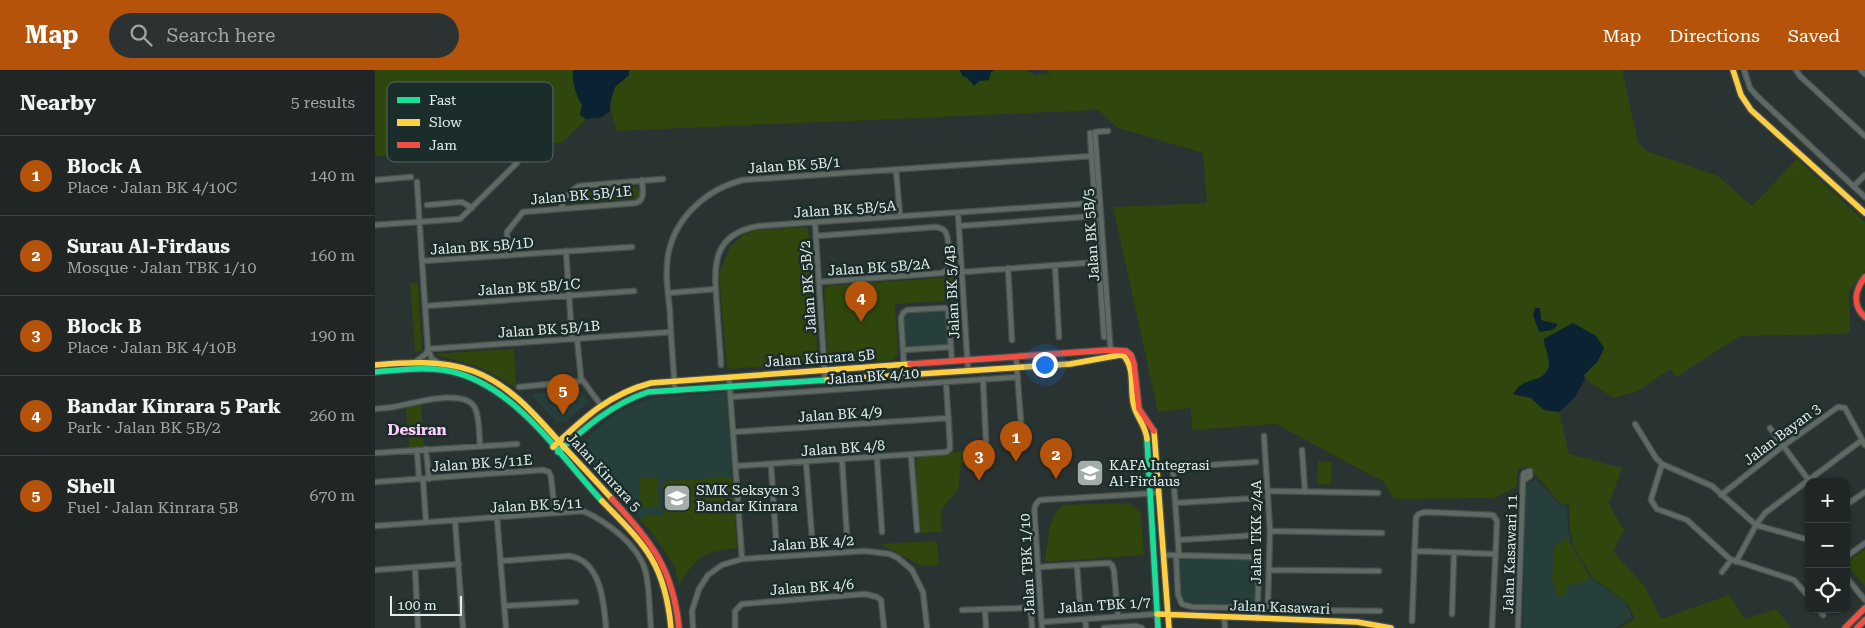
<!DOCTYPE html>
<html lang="en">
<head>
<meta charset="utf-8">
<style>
	body { margin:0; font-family:"Roboto Serif",serif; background:#2c3232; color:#f1f3f6 }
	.controls { position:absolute; right:15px; bottom:15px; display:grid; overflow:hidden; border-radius:10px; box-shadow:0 1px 4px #0004 }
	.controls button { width:45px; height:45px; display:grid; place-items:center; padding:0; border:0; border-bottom:1px solid #3c4342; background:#1f2625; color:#f1f3f6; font:25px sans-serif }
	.scale { position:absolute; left:15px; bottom:12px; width:72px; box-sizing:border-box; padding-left:5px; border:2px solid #e3eeec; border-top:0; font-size:14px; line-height:18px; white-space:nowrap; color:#e3eeec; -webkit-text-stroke:4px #1b2d2a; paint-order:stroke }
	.you { position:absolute; left:669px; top:294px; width:18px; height:18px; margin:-12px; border:4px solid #fff; border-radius:50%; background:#1a73e8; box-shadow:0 0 0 8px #1a73e833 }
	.badge { display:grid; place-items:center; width:32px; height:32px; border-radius:50%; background:#b45309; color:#fff; font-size:16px; font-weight:700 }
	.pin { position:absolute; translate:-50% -41px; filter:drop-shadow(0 1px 2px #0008) }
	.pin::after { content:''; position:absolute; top:26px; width:18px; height:15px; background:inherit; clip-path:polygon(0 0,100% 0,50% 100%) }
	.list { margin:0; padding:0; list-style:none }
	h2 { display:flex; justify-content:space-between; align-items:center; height:65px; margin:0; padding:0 20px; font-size:21px }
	h2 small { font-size:16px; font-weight:400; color:#a1a5a7 }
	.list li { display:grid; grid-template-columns:32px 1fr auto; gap:15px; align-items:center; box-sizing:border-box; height:80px; padding:0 20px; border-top:1px solid #3c4342 }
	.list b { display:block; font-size:19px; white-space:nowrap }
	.list p { margin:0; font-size:16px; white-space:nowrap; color:#a1a5a7 }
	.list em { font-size:16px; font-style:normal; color:#a1a5a7 }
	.icon { flex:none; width:28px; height:28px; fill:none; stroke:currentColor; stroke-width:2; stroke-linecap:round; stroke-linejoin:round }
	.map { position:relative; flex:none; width:1490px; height:558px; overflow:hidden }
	header { display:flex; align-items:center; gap:30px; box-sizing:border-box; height:70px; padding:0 25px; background:#b45309; color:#fff }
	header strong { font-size:24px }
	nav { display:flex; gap:28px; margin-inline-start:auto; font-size:18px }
	.search { width:350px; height:45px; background:#2c3232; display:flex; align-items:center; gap:12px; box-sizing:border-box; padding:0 18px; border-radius:28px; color:#a1a5a7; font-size:19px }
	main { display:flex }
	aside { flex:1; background:#1f2625 }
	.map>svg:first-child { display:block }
	.built { fill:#263f3b }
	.green { fill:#2f460c }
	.water { fill:#0a2232 }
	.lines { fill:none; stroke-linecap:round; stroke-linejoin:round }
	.street-casing { stroke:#48504e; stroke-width:7 }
	.fast-casing { stroke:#48504e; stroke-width:8 }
	.slow-casing { stroke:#48504e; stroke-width:8 }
	.jam-casing { stroke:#48504e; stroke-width:8 }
	.street { stroke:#5e6a63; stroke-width:4.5 }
	.fast { stroke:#16e098; stroke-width:5.5 }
	.slow { stroke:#ffcf43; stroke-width:5.5 }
	.jam { stroke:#f24e42; stroke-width:5.5 }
	.labels { text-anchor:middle; stroke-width:5; stroke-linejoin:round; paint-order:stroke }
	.street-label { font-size:14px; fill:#e3eeec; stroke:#1b2d2a }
	.poi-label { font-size:14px; fill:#e3eeec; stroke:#1b2d2a; text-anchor:start }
	.neighbourhood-label { font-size:15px; font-weight:bold; fill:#fecffd; stroke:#1b2d2a }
	.key { fill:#1b2d2a; stroke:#576764; stroke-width:1 }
	.key-label { font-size:14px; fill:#e3eeec }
</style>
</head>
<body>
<header>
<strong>Map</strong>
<div class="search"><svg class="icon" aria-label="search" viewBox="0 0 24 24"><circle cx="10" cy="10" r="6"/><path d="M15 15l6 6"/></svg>Search here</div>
<nav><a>Map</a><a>Directions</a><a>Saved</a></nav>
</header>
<main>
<aside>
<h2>Nearby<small>5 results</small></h2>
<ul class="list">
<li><span class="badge">1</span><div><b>Block A</b><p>Place · Jalan BK 4/10C</p></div><em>140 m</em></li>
<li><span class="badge">2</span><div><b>Surau Al-Firdaus</b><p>Mosque · Jalan TBK 1/10</p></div><em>160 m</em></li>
<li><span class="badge">3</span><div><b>Block B</b><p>Place · Jalan BK 4/10B</p></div><em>190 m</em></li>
<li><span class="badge">4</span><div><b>Bandar Kinrara 5 Park</b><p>Park · Jalan BK 5B/2</p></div><em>260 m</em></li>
<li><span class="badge">5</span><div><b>Shell</b><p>Fuel · Jalan Kinrara 5B</p></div><em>670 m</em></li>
</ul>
</aside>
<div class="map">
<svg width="1490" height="558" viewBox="0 0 1490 558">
	<rect width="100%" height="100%" fill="#293331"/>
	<!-- built -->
	<path class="built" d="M569,240l3,1 3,34 -45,3 -1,-33 3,-3z
		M205,321l9,11 -24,20 -8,1 -25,-27 2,-2z
		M351,322l11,156 -31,5 -14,12 -13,21 -4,-19 -21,-32 -77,-87 30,-28 17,-11 20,-8 16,-4z
		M1160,409l26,26 6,1 1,25 5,17 19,31 35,25 5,14 -17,10h-92l2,-144z
		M803,488h73l4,3 2,5 -2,40 -62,-1 -10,-3 -3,-7z"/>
	<!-- green -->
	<path class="green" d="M0,0h198c-1,13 2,24 9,35l-2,10 6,4 -24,24 -187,13z
		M254,0h331l10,12 9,-1 16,-11h31l1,2h4l5,4 10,-2 6,2 -7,-6h577l16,72 8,9 72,25 34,30 45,-47 68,63v49l-16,21 1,40 -7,2 -103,2 -63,41 -7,-8 -32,22 -25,7 -28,-19 -1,-4 14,-14 6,-13 -39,-21 -21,12 5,27 -7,12c-12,3 -21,5 -28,16l17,4 13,12 15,2 10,42 53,14 -13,36 15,26 -11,21 32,36 16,32 68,-24 16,24 31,-10 16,19h-173l16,-9 -7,-15 -35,-26 -19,-30 -4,-18 -1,-25 -8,-1 -32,-37 -11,2 -1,17 -21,12 -102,1 -10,-17 -108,-58 -84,6 -1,-22 -33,4 -45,-205 94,-4 -4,-50 -85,-25 -20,-18 -481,21c-5,-15 -10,-28 -2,-43 2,-4 10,-9 14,-13z
		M259,116l6,6 -2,6 -4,1 -66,5 8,-10 5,-3z
		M433,157l10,132 -2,4 -89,6 -8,-95 11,-27 13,-12 14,-5z
		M579,207l1,23 -60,4 3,50 -5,6 -63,4 -2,-3 -4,-70 3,-5z
		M43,212l4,69 -7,1 -5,-69z
		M139,279l2,39 -26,-16 -14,-6 -43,-12z
		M46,332l3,45 -15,1 -3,-42z
		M595,380v4l-9,11 -3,25 -15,17 -2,6v19l-22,1 -3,-71 2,-5z
		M943,391l13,1v23l-14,-1z
		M282,407l2,29 -18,2 -2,-30z
		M357,407l5,71c-34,4 -41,8 -58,38l-4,-19 -21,-32 -14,-15 5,-4 19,-1 -1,-34z
		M754,433l12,10 3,42 -99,7c3,-19 2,-43 17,-57z
		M1192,468l22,37 -1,6 -20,5 -4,9 -6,2 -6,-17 2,-33z
		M562,471l2,24 -17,1 -42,-22z
		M1490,479v38l-19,-24z"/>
	<!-- water -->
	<path class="water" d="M198,0h56v5l-14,12 -5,17v7l-8,6 -16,2 -6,-4 2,-10c-6,-11 -10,-22 -9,-35z
		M585,0h35l-4,2 -2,8 -10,1 -5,5 -6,-8 -6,-2z
		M1160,238h5l1,12 16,4v2l-5,4 -13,2 -6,-17z
		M1198,253l23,13 8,12 -6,13 -14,14 1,4 -10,18 -16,15 -15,-2 -13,-12 -18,-4c3,-3 4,-7 8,-9 10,-7 24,-4 28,-19 2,-9 -5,-18 -5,-27z"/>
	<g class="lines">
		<!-- street casing -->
		<g class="street-casing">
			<path id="street" d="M1369,0l6,18 7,8 108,101
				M1421,0l4,6 65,60
				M1486,0l4,4
				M733,61l-13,1 16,225
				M715,63l14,204
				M521,100l4,46
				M0,110l36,-3
				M42,112l5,79
				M1479,116l11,-11
				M52,135l35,-3 10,6
				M186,138c2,-9 10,-18 18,-22l84,-7
				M583,143l10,157
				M440,152l10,158
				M0,155l85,-6 57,-56
				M584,156l137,-10
				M441,166l120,-9c3,1 5,1 8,3 6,5 5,31 4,39l-6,4 -123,9
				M191,181l6,88
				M133,185l-1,-23 16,-20 113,-9c10,-4 6,-14 6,-23
				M680,195l4,72
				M633,198l4,72
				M587,202l137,-10
				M293,223l48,-4
				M50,236l209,-15
				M202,268l4,40 19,26
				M53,279l243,-17
				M528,280l48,-3
				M641,287l6,79
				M40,292l11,-8 2,-5
				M62,292l-5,-3 -4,-10 -6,-88 210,-14
				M346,295c-1,-20 -3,-39 -4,-58 -3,-39 -7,-73 42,-81l336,-23
				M529,295l-3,-47 2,-5 4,-3 38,-2 3,2 4,51
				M354,307l13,182
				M608,309l3,62
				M144,317l63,-6
				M300,319c-2,-25 -4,-51 -5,-77 -2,-19 -5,-38 -2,-57 7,-38 39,-66 75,-75l349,-24
				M356,327l287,-20
				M0,339c6,-1 13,-1 19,-2 17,-3 71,-20 81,1 5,11 4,26 5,38
				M1260,354l21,34 6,6 50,22 44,39 53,15
				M1395,358l40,54
				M358,362l216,-14
				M889,366l6,95 -2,68 1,8 8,3 103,1
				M51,379l3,30
				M42,380l2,29
				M927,380l3,42
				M0,383l142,-9
				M536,385l6,75
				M502,388l5,74
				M467,390l5,76
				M431,392l6,75
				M396,394l5,75
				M1287,394l-10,32 -1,4 6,9 30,11 43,39 64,21 15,17
				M361,396l210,-14 4,-3v-5l-4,-62
				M48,409l3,43
				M1149,410l6,-4v-5
				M0,412l168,-12 6,2 2,5 4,36
				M893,421l110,2
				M1346,425l62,-49 55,-39 7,1 20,37
				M800,433l84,-5
				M1471,435l19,-13
				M122,448l9,110
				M80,450l8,108
				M0,456l208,-15c23,10 54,33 62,58 5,19 4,40 6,59
				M895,461l112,2
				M803,470l82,-5
				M1039,481l81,3
				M789,485l89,2 5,4 1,5 -2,53
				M801,485l2,40 4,9 10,3 65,1
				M804,485l-6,-83 4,-5 79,-5
				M1471,487l19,-14
				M126,491l68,-5c32,4 35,47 37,72
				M1361,492l20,-37 9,-12 97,-73
				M702,495l3,43
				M40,497l3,61
				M664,497l70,-4 3,2 2,6 4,45
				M0,500l84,-6
				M894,500l110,1
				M1347,502l9,-12
				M1471,507l19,23
				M129,536l72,-4
				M610,539l1,19
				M1444,539l4,6
				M587,540l62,-2 7,5 1,15
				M1077,544l2,-61
				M849,548l1,10
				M710,549l1,9
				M1037,551l4,-104 3,-3 6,-2 68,3 4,6 -5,107
				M667,552l115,-8
				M318,558l-1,-17 7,-22 9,-14 14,-10 20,-6 123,-8 25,3 8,4 14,12 11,22 4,36
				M360,558v-17l7,-7 123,-10 12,3 4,3 3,28
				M667,558l-7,-106c0,-8 -3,-17 5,-22l119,-7
				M729,558l32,-2 6,2
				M1143,558l5,-151 1,-4 6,-2"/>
		</g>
		<!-- fast casing -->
		<g class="fast-casing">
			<path id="fast" d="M0,302c23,-2 46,-5 68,-2 69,10 115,84 159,131
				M772,369l11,189
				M183,382c28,-25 54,-48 90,-60l179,-12"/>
		</g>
		<!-- slow casing -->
		<g class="slow-casing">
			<path id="slow" d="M1358,0l8,25 10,15 114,103
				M0,295c32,-3 67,-5 98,6 38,14 64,46 90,75 16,17 33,35 49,53
				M452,310l243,-16 50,-9 4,1c12,15 5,33 10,50 3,12 12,20 13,33
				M779,361l15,197
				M178,377c31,-29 56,-53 98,-64l259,-19
				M227,431c43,44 63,62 69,127
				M782,544l200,8 34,6"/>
		</g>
		<!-- jam casing -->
		<g class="jam-casing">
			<path id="jam" d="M1490,207c-10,13 -13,28 0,40
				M535,294l200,-14 16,1 5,4 3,9 5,45 15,22
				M237,429c39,43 61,69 67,129
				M1470,558l20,-20
				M1482,558l8,-8"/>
		</g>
		<!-- street -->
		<use href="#street" class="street"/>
		<!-- fast -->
		<use href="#fast" class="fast"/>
		<!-- slow -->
		<use href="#slow" class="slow"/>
		<!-- jam -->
		<use href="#jam" class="jam"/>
	</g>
	<!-- icons -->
	<defs>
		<g id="school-square" transform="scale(1.4375)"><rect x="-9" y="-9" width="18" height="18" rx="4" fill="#a2adab" stroke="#1b2d2a"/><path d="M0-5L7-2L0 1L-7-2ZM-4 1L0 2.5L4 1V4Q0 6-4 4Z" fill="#fff"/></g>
	</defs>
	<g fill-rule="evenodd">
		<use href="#school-square" x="715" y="403"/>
		<use href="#school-square" x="302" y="428"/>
	</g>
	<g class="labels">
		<!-- street labels -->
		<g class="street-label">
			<text transform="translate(419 95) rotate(-4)" y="5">Jalan BK 5B/1</text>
			<text transform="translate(206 125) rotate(-5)" y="5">Jalan BK 5B/1E</text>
			<text transform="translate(470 139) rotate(-4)" y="5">Jalan BK 5B/5A</text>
			<text transform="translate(716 165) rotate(-94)" y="5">Jalan BK 5B/5</text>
			<text transform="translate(107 176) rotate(-4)" y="5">Jalan BK 5B/1D</text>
			<text transform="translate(504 197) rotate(-4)" y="5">Jalan BK 5B/2A</text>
			<text transform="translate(154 217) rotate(-4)" y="5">Jalan BK 5B/1C</text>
			<text transform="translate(433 217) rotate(-94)" y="5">Jalan BK 5B/2</text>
			<text transform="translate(577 222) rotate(-93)" y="5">Jalan BK 5/4B</text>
			<text transform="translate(174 259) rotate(-4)" y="5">Jalan BK 5B/1B</text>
			<text transform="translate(445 288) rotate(-4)" y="5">Jalan Kinrara 5B</text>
			<text transform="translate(498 306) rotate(-4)" y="5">Jalan BK 4/10</text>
			<text transform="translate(465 344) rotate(-4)" y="5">Jalan BK 4/9</text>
			<text transform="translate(1407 364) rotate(-37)" y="5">Jalan Bayan 3</text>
			<text transform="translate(468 378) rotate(-4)" y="5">Jalan BK 4/8</text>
			<text transform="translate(107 393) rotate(-4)" y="5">Jalan BK 5/11E</text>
			<text transform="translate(229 402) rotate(47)" y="5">Jalan Kinrara 5</text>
			<text transform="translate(161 435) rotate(-3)" y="5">Jalan BK 5/11</text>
			<text transform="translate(881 462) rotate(-90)" y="5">Jalan TKK 2/4A</text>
			<text transform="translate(437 473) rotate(-4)" y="5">Jalan BK 4/2</text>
			<text transform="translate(1135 484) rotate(-88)" y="5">Jalan Kasawari 11</text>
			<text transform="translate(652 494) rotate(-93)" y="5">Jalan TBK 1/10</text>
			<text transform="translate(437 517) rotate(-4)" y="5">Jalan BK 4/6</text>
			<text transform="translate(729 535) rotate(-4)" y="5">Jalan TBK 1/7</text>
			<text transform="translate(905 537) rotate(2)" y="5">Jalan Kasawari</text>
		</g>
		<!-- poi labels -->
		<g class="poi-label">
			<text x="734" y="400">KAFA Integrasi<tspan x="734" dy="16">Al-Firdaus</tspan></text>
			<text x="321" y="425">SMK Seksyen 3<tspan x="321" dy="16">Bandar Kinrara</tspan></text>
		</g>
		<!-- neighbourhood labels -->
		<g class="neighbourhood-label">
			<text x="42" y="365">Desiran</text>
		</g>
	</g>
	<!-- legend -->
	<rect x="12" y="12" width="166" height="80" rx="8" class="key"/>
	<rect x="22" y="27" width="23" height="6" fill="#16e098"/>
	<rect x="22" y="49" width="23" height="7" fill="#ffcf43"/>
	<rect x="22" y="72" width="23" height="6" fill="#f24e42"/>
	<g class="key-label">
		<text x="54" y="35">Fast</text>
		<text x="54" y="57">Slow</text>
		<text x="54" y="80">Jam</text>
	</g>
</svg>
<div class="controls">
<button>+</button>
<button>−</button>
<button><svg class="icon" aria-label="locate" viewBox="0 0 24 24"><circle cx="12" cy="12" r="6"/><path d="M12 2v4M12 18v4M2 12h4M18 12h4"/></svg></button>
</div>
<div class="scale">100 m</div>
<div class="you"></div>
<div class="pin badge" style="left:641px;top:392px">1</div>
<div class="pin badge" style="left:681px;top:409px">2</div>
<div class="pin badge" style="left:604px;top:411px">3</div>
<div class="pin badge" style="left:486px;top:252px">4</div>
<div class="pin badge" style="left:188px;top:345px">5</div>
</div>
</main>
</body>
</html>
